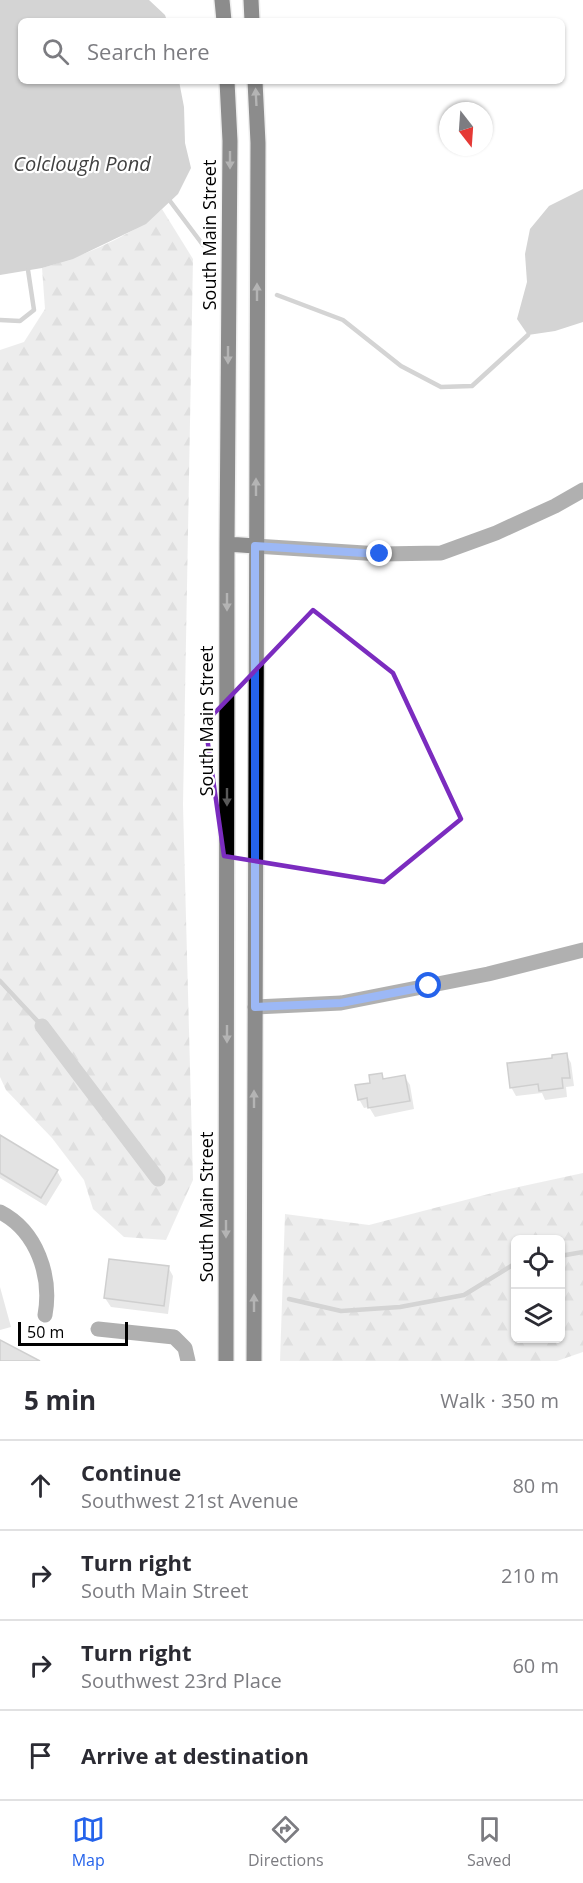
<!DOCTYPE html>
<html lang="en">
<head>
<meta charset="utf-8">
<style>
	body { margin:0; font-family:"Open Sans",sans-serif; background:#f2f2f3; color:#2b2b33 }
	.controls { position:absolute; right:18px; bottom:18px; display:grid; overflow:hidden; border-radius:9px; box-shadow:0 2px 4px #0004 }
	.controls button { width:54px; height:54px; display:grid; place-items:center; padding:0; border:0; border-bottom:2px solid #e1e1e2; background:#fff; color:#2b2b33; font:30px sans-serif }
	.compass { position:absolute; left:439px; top:102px; width:54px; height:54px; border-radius:50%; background:#fff; box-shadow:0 2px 4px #0004; rotate:163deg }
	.scale { position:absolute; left:18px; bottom:15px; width:110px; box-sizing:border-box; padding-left:6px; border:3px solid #000; border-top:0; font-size:16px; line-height:21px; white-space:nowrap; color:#000; -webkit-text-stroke:4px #fff; paint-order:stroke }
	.stop { position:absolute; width:18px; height:18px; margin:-14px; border:4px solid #2563eb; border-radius:50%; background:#fff }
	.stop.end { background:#2563eb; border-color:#fff; box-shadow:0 2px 6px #0008 }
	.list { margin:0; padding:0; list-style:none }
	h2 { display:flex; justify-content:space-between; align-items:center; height:78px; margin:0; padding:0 24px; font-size:26px }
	h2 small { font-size:20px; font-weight:400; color:#7c7c81 }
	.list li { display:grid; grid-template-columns:39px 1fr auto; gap:18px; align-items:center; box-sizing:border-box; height:90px; padding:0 24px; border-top:2px solid #e1e1e2 }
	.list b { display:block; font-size:22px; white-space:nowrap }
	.list p { margin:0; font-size:20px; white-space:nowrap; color:#7c7c81 }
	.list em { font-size:20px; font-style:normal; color:#7c7c81 }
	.icon { flex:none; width:33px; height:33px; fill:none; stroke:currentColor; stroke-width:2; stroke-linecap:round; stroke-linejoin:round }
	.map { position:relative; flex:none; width:583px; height:1361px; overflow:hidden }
	.search { position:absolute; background:#fff; box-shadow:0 2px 4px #0004; left:18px; right:18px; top:18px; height:66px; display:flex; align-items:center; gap:15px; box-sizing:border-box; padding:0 21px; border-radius:9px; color:#7c7c81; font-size:22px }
	.sheet { height:438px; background:#fff }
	nav { display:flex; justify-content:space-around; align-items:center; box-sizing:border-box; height:84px; border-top:2px solid #e1e1e2; background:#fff; font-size:16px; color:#7c7c81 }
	nav a { display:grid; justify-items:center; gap:3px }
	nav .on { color:#2563eb }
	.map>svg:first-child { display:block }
	.forest { fill:url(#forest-firs); fill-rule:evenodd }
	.water { fill:#9f9f9f }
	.shadow { fill:#0003 }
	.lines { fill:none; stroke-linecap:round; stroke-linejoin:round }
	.stream { stroke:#9f9f9f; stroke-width:4.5 }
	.canal { stroke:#9f9f9f; stroke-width:15 }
	.building { fill:#c0c0c0; stroke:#959595; stroke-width:1.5 }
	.major-casing { stroke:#dbdbdb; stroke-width:18 }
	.minor { stroke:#515151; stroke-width:15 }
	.major { stroke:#000; stroke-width:15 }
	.oneway { fill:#595959 }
	.route { stroke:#2563eb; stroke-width:8 }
	.marked { fill:none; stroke:#7b2cbf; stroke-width:4.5; stroke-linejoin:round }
	.labels { text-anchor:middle; stroke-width:4.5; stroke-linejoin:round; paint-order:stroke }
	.street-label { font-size:18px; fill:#000; stroke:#fff }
	.water-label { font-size:20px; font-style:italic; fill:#404040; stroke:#fff }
</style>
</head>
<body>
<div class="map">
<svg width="583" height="1361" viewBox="0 0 583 1361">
	<defs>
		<pattern id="forest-firs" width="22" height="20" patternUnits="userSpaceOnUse" patternTransform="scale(1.5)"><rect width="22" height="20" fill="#d8d8d8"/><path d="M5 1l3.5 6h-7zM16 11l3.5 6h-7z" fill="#b8b8b8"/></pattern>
	</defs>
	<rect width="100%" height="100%" fill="#fff"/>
	<!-- forest -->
	<path class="forest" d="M162,209l31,50 -10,546 10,375 -27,60 -42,-3 -31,-28 -9,-29 -32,-42 -46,-48 -6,-13v-727l24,-8 21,-33 -3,-41c38,-11 91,-32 120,-59z
		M583,1173v179l-26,9h-277l5,-147 84,11 131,-34zM516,1240h44v98h-44z"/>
	<!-- water -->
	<path class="water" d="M0,0h149l16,15 2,6h-146v60h158l5,26 1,36 6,25 -13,26 -32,30 -73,35 -31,9 -42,7z
		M583,189v133l-28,9 -27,4 -11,-16 10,-37 -2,-28 5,-25 19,-23z"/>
	<!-- shadow -->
	<path class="shadow" d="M566,1054l5,9 3,23 -8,1 1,10 -22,3 -3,-7 -26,3 -5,-9 43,-28z
		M381,1075l3,5 21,-3 5,8 4,24 -39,8 -6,-10 -5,1 -5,-9z
		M0,1137l57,34 5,9 -16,26 -46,-28z
		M168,1267l5,9 -5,38 -57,-7 -6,-9z
		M0,1287l11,40 -11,3z"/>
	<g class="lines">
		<!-- stream -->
		<path class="stream" d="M170,201l33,44
			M277,295l66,25 58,46 40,21 31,-1 56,-51
			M0,320l20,1 14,-11 -6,-40
			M0,981l42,45
			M560,1256l23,-4
			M289,1299l52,12 59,-4 64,-12 52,-32"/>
		<!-- canal -->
		<path class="canal" d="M42,1026l116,153"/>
	</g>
	<!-- building -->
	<path class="building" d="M567,1053l3,25h-8l1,10 -24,3 -1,-7 -28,4 -3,-25 45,-5v-3z
		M382,1073l1,6 22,-4 5,26 -42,7 -1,-10 -9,2 -3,-15 15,-2 -1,-8z
		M0,1135l58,35 -17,28 -41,-25z
		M109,1259l60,7 -5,40 -60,-8z
		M0,1340l40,21h-40z"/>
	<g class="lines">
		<!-- major casing -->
		<g class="major-casing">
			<path id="major" d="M222,0l2,21
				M251,0l1,21
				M227,544l28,2
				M226,1361l1,-817 3,-403 -3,-60
				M254,1361l4,-1218 -3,-62"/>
		</g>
		<!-- minor -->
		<path class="minor" d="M255,546l125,8 61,-1 55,-20 59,-27 28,-16
			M255,1007l86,-4 147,-29 95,-24
			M0,1212c37,19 52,64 45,103
			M98,1329l76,8 11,11 3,13"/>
		<!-- major -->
		<use href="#major" class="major"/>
	</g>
	<!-- one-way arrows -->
	<defs><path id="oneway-solid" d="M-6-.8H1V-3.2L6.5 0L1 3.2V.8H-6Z" transform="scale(1.5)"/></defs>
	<g class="oneway">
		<use href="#oneway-solid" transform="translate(256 97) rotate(-93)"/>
		<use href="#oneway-solid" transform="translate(230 160) rotate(90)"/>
		<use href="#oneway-solid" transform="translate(257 292) rotate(-90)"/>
		<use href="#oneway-solid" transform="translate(228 355) rotate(90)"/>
		<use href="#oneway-solid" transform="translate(256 487) rotate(-90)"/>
		<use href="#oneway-solid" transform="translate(227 602) rotate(90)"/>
		<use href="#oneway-solid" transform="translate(227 797) rotate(90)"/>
		<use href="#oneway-solid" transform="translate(227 1034) rotate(90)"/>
		<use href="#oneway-solid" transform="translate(254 1099) rotate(-90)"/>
		<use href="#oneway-solid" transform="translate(226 1229) rotate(90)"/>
		<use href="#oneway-solid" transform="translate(254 1303) rotate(-90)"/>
	</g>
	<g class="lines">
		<!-- route -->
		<path class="route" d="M380,554l-125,-8v461l86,-4 88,-17"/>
	</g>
	<!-- marked area -->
	<path d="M0 0H583V1361H0ZM313,610l80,63 68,146 -77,63 -160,-26 -19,-133z" fill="#fff" fill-opacity=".55" fill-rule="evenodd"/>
	<path class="marked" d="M313,610l80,63 68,146 -77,63 -160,-26 -19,-133z"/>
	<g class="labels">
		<!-- street labels -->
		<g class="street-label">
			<text transform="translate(210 235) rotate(-90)" y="6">South Main Street</text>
			<text transform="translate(207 721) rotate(-90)" y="6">South Main Street</text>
			<text transform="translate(207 1207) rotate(-90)" y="6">South Main Street</text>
		</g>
		<!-- water labels -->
		<g class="water-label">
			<text x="82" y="171">Colclough Pond</text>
		</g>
	</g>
</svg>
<div class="controls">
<button><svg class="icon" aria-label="locate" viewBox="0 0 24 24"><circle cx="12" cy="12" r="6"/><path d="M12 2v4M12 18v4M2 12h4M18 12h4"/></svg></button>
<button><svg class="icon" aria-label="layers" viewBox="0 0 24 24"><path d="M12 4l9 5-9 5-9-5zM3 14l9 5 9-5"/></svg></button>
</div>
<svg class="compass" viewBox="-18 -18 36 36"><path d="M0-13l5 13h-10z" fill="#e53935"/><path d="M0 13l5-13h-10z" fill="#7c7c81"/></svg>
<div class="scale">50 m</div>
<div class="stop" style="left:429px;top:986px"></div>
<div class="stop end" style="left:380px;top:554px"></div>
<div class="search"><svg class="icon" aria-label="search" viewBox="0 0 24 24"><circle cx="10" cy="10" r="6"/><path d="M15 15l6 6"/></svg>Search here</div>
</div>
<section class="sheet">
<h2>5 min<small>Walk · 350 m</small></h2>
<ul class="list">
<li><svg class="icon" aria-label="ahead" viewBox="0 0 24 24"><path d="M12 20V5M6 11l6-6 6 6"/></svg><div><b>Continue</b><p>Southwest 21st Avenue</p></div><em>80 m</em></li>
<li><svg class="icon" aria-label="right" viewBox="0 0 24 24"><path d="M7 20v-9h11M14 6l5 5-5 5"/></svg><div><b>Turn right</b><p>South Main Street</p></div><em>210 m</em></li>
<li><svg class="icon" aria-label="right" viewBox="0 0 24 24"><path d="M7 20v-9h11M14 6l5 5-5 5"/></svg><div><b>Turn right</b><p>Southwest 23rd Place</p></div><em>60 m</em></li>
<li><svg class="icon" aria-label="arrive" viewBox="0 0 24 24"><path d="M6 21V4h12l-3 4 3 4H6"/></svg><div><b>Arrive at destination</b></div></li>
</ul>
</section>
<nav>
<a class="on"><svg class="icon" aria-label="map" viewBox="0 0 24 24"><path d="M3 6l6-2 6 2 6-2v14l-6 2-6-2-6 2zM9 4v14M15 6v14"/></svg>Map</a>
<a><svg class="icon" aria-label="directions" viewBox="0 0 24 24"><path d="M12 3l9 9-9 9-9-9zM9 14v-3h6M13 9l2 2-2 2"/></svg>Directions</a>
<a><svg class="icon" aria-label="saved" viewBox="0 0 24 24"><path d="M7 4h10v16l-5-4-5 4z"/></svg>Saved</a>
</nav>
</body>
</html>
